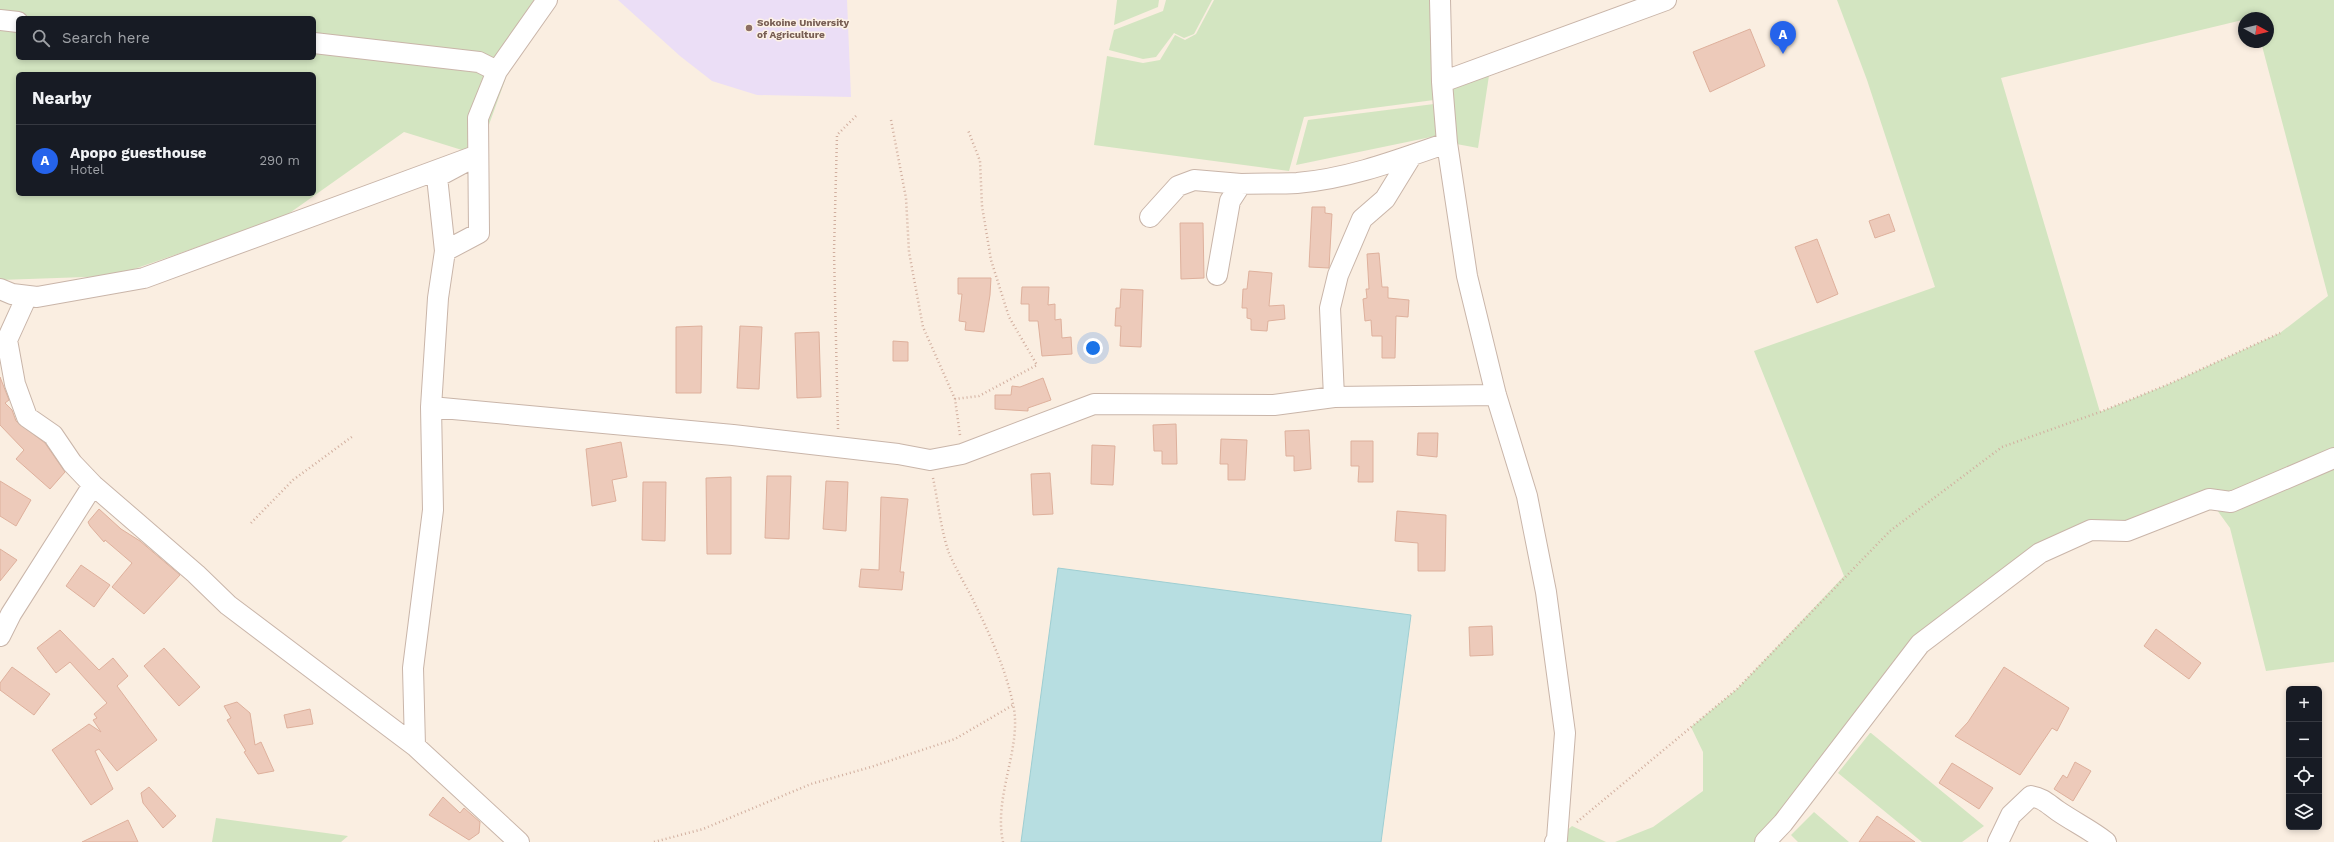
<!DOCTYPE html>
<html lang="en">
<head>
<meta charset="utf-8">
<style>
	body { margin:0; font-family:"Work Sans",sans-serif; background:#20242c; color:#f1f3f6 }
	.controls { position:absolute; right:12px; bottom:12px; display:grid; overflow:hidden; border-radius:6px; box-shadow:0 2px 6px #0003 }
	.controls button { width:36px; height:36px; display:grid; place-items:center; padding:0; border:0; border-bottom:1px solid #363941; background:#171b24; color:#f1f3f6; font:20px sans-serif }
	.compass { position:absolute; left:2238px; top:12px; width:36px; height:36px; border-radius:50%; background:#171b24; box-shadow:0 2px 6px #0003; rotate:98deg }
	.you { position:absolute; left:1093px; top:348px; width:14px; height:14px; margin:-10px; border:3px solid #fff; border-radius:50%; background:#1a73e8; box-shadow:0 0 0 6px #1a73e833 }
	.badge { display:grid; place-items:center; width:26px; height:26px; border-radius:50%; background:#2563eb; color:#fff; font-size:13px; font-weight:700 }
	.pin { position:absolute; translate:-50% -33px; filter:drop-shadow(0 1px 2px #0008) }
	.pin::after { content:''; position:absolute; top:21px; width:14px; height:12px; background:inherit; clip-path:polygon(0 0,100% 0,50% 100%) }
	.list { margin:0; padding:0; list-style:none }
	h2 { display:flex; justify-content:space-between; align-items:center; height:52px; margin:0; padding:0 16px; font-size:17px }
	h2 small { font-size:13px; font-weight:400; color:#9ea1a6 }
	.list li { display:grid; grid-template-columns:26px 1fr auto; gap:12px; align-items:center; box-sizing:border-box; height:72px; padding:0 16px; border-top:1px solid #363941 }
	.list b { display:block; font-size:15px; white-space:nowrap }
	.list p { margin:0; font-size:13px; white-space:nowrap; color:#9ea1a6 }
	.list em { font-size:13px; font-style:normal; color:#9ea1a6 }
	.icon { flex:none; width:22px; height:22px; fill:none; stroke:currentColor; stroke-width:2; stroke-linecap:round; stroke-linejoin:round }
	.map { position:relative; flex:none; width:2334px; height:842px; overflow:hidden }
	.search { position:absolute; background:#171b24; box-shadow:0 2px 6px #0003; left:16px; top:16px; width:300px; height:44px; display:flex; align-items:center; gap:10px; box-sizing:border-box; padding:0 14px; border-radius:6px; color:#9ea1a6; font-size:15px }
	.panel { position:absolute; background:#171b24; box-shadow:0 2px 6px #0003; left:16px; top:72px; width:300px; height:124px; border-radius:6px }
	.map>svg:first-child { display:block }
	.education { fill:#ebdef6 }
	.green { fill:#d3e5c1; fill-rule:evenodd }
	.water { fill:#b7dee1; stroke:#9eced2 }
	.building { fill:#edcaba; stroke:#deb09c }
	.lines { fill:none; stroke-linecap:round; stroke-linejoin:round }
	.minor-casing { stroke:#c9b5a9; stroke-width:22 }
	.path { stroke:#d1ae9e; stroke-width:2.5; stroke-dasharray:1 3; stroke-linecap:butt }
	.minor { stroke:#fff; stroke-width:20 }
	.education-dot { fill:#8d6e63; stroke:#fdf2e6; stroke-width:1.5 }
	.labels { text-anchor:middle; stroke-width:3; stroke-linejoin:round; paint-order:stroke }
	.education-label { font-size:10px; font-weight:bold; fill:#785e54; stroke:#fdf2e6; text-anchor:start }
</style>
</head>
<body>
<div class="map">
<svg width="2334" height="842" viewBox="0 0 2334 842">
	<rect width="100%" height="100%" fill="#faeee1"/>
	<!-- education -->
	<path class="education" d="M618,0h229l4,97 -94,-2 -45,-14 -32,-25z"/>
	<!-- green -->
	<path class="green" d="M0,0h534l-56,155 -74,-23 -120,85 -170,59 -114,4zM18,18h296v40h-296zM18,74h296v120h-296z
		M1117,0h42l-1,7 -44,18z
		M1166,0h46l-18,34 -10,4 -10,-5 -18,24 -13,2 -34,-9 5,-20 49,-19z
		M1214,0h221l-1,100 -130,17 -15,54 -195,-26 13,-89 36,7 17,-3 15,-25 10,5 11,-6z
		M1837,0h497v662l-68,9 -36,-143 -21,-29 -118,31 -171,114 -155,198h-150l38,-15 50,-36v-39l-12,-25 46,-38 107,-113 -90,-225 181,-64 -68,-207zM2255,17l13,1v24h-7l67,254 -48,37 -111,51 -69,28 -99,-334z
		M1490,69l-12,79 -27,-5 -5,-59z
		M1434,104l2,32 -140,29 12,-45z
		M1870,733h1l113,93 -22,16h-40l-84,-69z
		M1814,812l35,30h-51l-7,-7z
		M216,818l132,18 -7,6h-129z
		M1572,826l34,16h-49v-3z"/>
	<!-- water -->
	<path class="water" d="M1058,568l353,47 -30,227h-360z"/>
	<!-- building -->
	<path class="building" d="M1750,29l15,37 -55,26 -17,-40z
		M1312,207h13v6l7,1 -3,54 -20,-1z
		M1889,214l6,17 -20,7 -6,-17z
		M1180,223h23l1,55 -23,1z
		M1817,239l21,55 -21,9 -22,-56z
		M1379,253l3,34h6v11l21,2 -1,17 -12,-1 -1,42h-13v-22h-10l-1,-16 -6,1 -2,-22 4,-1 -1,-9h3l-2,-35z
		M1249,271l23,2 -3,33 15,-1 1,14 -17,2 -1,10 -16,-1v-11l-4,-1v-10h-5l1,-19h4z
		M958,278h33l-1,17 -6,37 -19,-2 1,-8 -7,-1 3,-27h-4z
		M1022,287h27l-1,18 7,-1v16l6,-1 1,19 9,-1 1,17 -30,2 -4,-35h-9v-17h-8z
		M1121,289l22,1 -2,57 -21,-1 1,-20h-6l1,-18h4z
		M702,326l-1,67h-25v-66z
		M740,326l22,1 -3,62 -22,-1z
		M819,332l2,65 -24,1 -2,-65z
		M893,341l15,1v19h-15z
		M0,377l9,23 -4,3 7,7 4,11 29,22 20,29 -15,17 -34,-30 8,-9 -24,-25z
		M1043,378l8,22 -23,8v3l-33,-2v-14h16l1,-9 8,1z
		M1176,424l1,40h-15v-13h-8l-1,-26z
		M1309,430l2,39 -17,2v-15h-8l-1,-25z
		M1418,433h20l-1,24 -20,-2z
		M1221,439l26,1 -2,40h-17v-16h-8z
		M1351,441h22v41h-15l1,-16h-8z
		M621,442l6,35 -15,3 4,21 -24,5 -6,-57z
		M1092,445l23,1 -2,39 -22,-1z
		M1050,473l3,41 -20,1 -2,-41z
		M767,476h24l-2,63 -24,-1z
		M731,477v77h-24l-1,-76z
		M0,481l31,19 -15,26 -16,-10z
		M826,481l22,1 -2,49 -23,-2z
		M643,482h23l-1,59 -23,-1z
		M881,497l27,2 -8,73h4l-2,18 -43,-3 2,-18 18,1z
		M99,509l22,20 19,12 40,34 -36,39 -32,-27 20,-24 -27,-23 -1,2 -14,-16 -2,-4z
		M1397,511l49,4 -1,56h-27v-28l-23,-2z
		M0,549l17,11 -17,21z
		M81,565l29,20 -16,22 -28,-21z
		M1492,626l1,29 -23,1 -1,-29z
		M2156,629l45,34 -12,16 -45,-33z
		M60,630l39,40 14,-12 15,18 -11,10 40,54 -40,31 -18,-22 -4,2 18,38 -22,16 -39,-55 37,-26 12,8 -8,-12 4,-2 -3,-4 13,-11 -37,-41 -14,11 -19,-25z
		M164,648l36,39 -21,19 -35,-40z
		M12,667l38,27 -16,21 -34,-25v-7z
		M2004,667l65,41 -12,23 -5,-3 -32,47 -65,-39 13,-14z
		M237,702l13,11 5,32 6,-3 13,29 -16,3 -14,-22 2,-1 -19,-31 4,-2 -7,-12z
		M310,709l3,15 -26,4 -3,-13z
		M2075,762l16,9 -18,30 -19,-12 9,-14 4,3z
		M1952,763l41,25 -14,21 -40,-26z
		M149,787l27,29 -13,12 -20,-25 -2,-10z
		M443,797l17,16 4,-5 16,14 -1,11 -10,7 -40,-25z
		M1877,816l38,26h-56z
		M128,820l10,22h-56z"/>
	<g class="lines">
		<!-- minor casing -->
		<g class="minor-casing">
			<path id="minor" d="M1440,0l2,82 5,61 20,133 29,119 31,101 19,96 19,141 -8,106 -2,3
				M0,20l18,2
				M314,43l165,19 18,9
				M1442,82l224,-82
				M1150,217l28,-31 16,-6 47,4
				M1217,275l13,-74 11,-17c19,-1 37,0 56,-1 51,-4 101,-23 150,-40
				M0,289l12,5 25,3 107,-19 334,-123 -41,22 8,74
				M27,296l-20,44 8,44 12,33 26,18 19,28 21,22 103,89 32,31 187,141 104,96
				M1334,397l-4,-89 8,-33 24,-56 23,-20 27,-44
				M431,407l302,28 165,19 32,6 32,-6 132,-50 180,1 60,-8 162,-2
				M0,636l11,-22 82,-129
				M415,746l-2,-78 20,-158 -2,-103 7,-109 7,-47 34,-18 -1,-115 19,-47 50,-71
				M1765,842l18,-19 137,-179 120,-91 51,-23 36,1 82,-32 22,3 103,-44
				M1998,842l13,-27 20,-19c12,2 17,8 27,15 16,11 33,19 48,31"/>
		</g>
		<!-- path -->
		<path class="path" d="M891,120l15,78 3,54 14,75 32,72
			M838,429l-4,-177 3,-117 19,-19
			M960,435l-5,-36 24,-3 58,-31 -28,-48 -18,-57 -9,-54 -2,-45 -12,-31
			M933,478c5,23 8,53 16,75 7,17 18,34 26,51 15,31 31,66 38,100 10,42 -20,92 -10,138
			M251,523l42,-43 60,-44
			M1577,822l160,-133 153,-158 112,-84 98,-35 69,-28 111,-51
			M654,842l49,-13 108,-45 60,-17 84,-28 58,-34"/>
		<!-- minor -->
		<use href="#minor" class="minor"/>
	</g>
	<!-- markers -->
	<circle class="education-dot" cx="749" cy="28" r="4"/>
	<g class="labels">
		<!-- education labels -->
		<g class="education-label">
			<text x="757" y="26">Sokoine University<tspan x="757" dy="12">of Agriculture</tspan></text>
		</g>
	</g>
</svg>
<div class="controls">
<button>+</button>
<button>−</button>
<button><svg class="icon" aria-label="locate" viewBox="0 0 24 24"><circle cx="12" cy="12" r="6"/><path d="M12 2v4M12 18v4M2 12h4M18 12h4"/></svg></button>
<button><svg class="icon" aria-label="layers" viewBox="0 0 24 24"><path d="M12 4l9 5-9 5-9-5zM3 14l9 5 9-5"/></svg></button>
</div>
<svg class="compass" viewBox="-18 -18 36 36"><path d="M0-13l5 13h-10z" fill="#e53935"/><path d="M0 13l5-13h-10z" fill="#9ea1a6"/></svg>
<div class="you"></div>
<div class="pin badge" style="left:1783px;top:54px">A</div>
<div class="search"><svg class="icon" aria-label="search" viewBox="0 0 24 24"><circle cx="10" cy="10" r="6"/><path d="M15 15l6 6"/></svg>Search here</div>
<section class="panel">
<h2>Nearby<small></small></h2>
<ul class="list">
<li><span class="badge">A</span><div><b>Apopo guesthouse</b><p>Hotel</p></div><em>290 m</em></li>
</ul>
</section>
</div>
</body>
</html>
